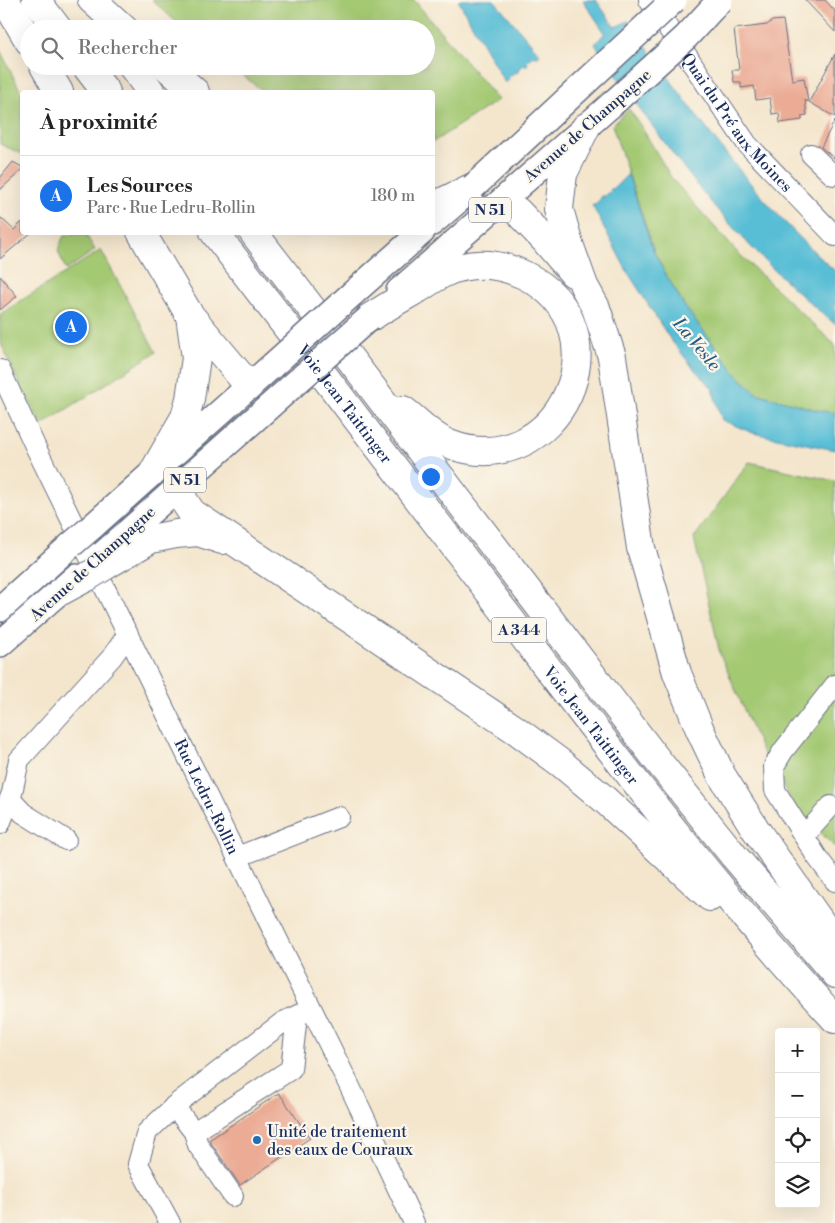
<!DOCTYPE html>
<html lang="fr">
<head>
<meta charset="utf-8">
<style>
	body { margin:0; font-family:"Libre Bodoni",serif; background:#f2f2f2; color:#222 }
	.controls { position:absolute; right:15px; bottom:15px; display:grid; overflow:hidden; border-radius:5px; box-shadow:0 5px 20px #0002 }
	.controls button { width:45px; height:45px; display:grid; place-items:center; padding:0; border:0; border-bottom:1px solid #e0e0e0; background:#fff; color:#222; font:25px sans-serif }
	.you { position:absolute; left:430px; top:476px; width:18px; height:18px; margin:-12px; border:4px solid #fff; border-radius:50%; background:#1a73e8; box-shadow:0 0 0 8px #1a73e833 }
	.badge { display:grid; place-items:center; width:32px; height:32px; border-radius:50%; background:#1a73e8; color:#fff; font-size:16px; font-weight:700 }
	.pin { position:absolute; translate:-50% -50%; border:2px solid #fff; box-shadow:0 1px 5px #0006 }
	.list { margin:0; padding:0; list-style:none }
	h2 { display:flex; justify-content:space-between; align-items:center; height:65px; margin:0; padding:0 20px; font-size:21px }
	h2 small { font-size:16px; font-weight:400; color:#767676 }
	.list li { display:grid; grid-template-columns:32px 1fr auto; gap:15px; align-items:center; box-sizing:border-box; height:80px; padding:0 20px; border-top:1px solid #e0e0e0 }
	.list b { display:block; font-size:19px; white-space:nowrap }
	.list p { margin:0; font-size:16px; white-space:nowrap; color:#767676 }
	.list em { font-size:16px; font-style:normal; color:#767676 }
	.icon { flex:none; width:28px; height:28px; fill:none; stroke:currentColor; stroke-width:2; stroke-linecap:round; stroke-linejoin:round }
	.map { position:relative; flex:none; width:835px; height:1223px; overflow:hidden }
	.search { position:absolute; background:#fff; box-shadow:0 5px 20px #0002; left:20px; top:20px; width:415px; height:55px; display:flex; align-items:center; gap:12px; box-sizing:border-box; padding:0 18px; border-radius:28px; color:#767676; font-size:19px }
	.panel { position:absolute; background:#fff; box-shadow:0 5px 20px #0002; left:20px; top:90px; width:415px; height:145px; border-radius:5px }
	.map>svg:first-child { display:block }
	.green { fill:#a4c973; stroke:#607c68 }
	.water { fill:#58bed5; stroke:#3a769a }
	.building { fill:#ebab95 }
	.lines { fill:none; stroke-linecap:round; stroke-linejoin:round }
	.minor-casing { stroke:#676f85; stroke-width:22 }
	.major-casing { stroke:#676f85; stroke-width:28 }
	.highway-casing { stroke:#676f85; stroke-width:30 }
	.minor { stroke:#fff; stroke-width:20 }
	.major { stroke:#fff; stroke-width:25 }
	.highway { stroke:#fff; stroke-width:28 }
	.major-bridge-casing { stroke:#676f85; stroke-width:28; stroke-linecap:butt }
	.highway-bridge-casing { stroke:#676f85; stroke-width:30; stroke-linecap:butt }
	.major-bridge { stroke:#fff; stroke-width:25 }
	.highway-bridge { stroke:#fff; stroke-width:28 }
	.poi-dot { fill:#1f6fb2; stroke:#fbf7ec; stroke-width:2 }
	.labels { text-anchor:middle; stroke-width:4.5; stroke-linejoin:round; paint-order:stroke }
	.shield { fill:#fbf7ec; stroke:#5e6b89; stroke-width:1 }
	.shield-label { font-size:15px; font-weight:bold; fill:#1b2f5e }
	.street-label { font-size:16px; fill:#1b2f5e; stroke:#fbf7ec }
	.poi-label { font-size:16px; fill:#1b2f5e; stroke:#fbf7ec; text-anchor:start }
	.water-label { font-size:18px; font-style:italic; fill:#2d5a82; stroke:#fbf7ec }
</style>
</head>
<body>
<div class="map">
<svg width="835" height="1223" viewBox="0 0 835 1223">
	<rect width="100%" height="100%" fill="#fbf7ec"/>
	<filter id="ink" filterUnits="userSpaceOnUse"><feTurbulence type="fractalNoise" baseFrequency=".02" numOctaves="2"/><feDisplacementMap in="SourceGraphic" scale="10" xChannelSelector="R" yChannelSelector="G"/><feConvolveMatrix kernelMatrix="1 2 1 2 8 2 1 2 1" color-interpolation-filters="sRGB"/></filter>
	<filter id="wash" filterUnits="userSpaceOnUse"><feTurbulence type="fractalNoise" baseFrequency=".0096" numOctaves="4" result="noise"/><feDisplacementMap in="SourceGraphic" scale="20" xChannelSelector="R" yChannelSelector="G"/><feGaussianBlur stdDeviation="1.12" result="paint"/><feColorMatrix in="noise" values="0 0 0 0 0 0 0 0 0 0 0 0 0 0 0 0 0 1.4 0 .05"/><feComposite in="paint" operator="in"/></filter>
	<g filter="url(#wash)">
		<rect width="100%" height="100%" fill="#f4e6cd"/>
		<!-- green -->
		<path class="green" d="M152,0h262l84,100 -65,42 -1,-50h-168l-33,-26h195v-37h-242z
			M0,50l22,44v60l-22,-10z
			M629,109l13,19 30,51 64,72 99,94v68l-18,-3 -61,-17 -19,-18 -52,-68 -28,-47 -45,-135z
			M74,233h11l10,17 -29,20 -8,-19 5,-14z
			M101,250l55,102 -114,73 -26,-48 -16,-36v-27z
			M749,462l86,19v366l-38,-37 -36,-61 -41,-95 -26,-116z"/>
		<!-- water -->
		<path class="water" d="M458,0h36l46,54 -4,3 -2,-2 -7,7 1,2 -2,2 -2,-2 -6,5 1,2 -2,2 -2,-1 -7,6 1,2 -4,3z
			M583,0h13l19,27 13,-6c63,88 126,178 207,250v53c-43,-35 -84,-75 -120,-117 -43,-52 -82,-107 -120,-163l10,-11z
			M628,174l25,76 12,23 20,34 52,68 19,18 61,17 18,3v37l-82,-17 -31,-13 -10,-32 -17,-18 -25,-31 -43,-68 -35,-66h2l7,-6 -1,-1 2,-3 2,2 7,-6 -1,-1 2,-2 1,1z"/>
		<g id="blocks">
			<!-- building -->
			<path class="building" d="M805,0h20l10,11v21z
				M783,20l9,60 12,-2 4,24 -3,-2 2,15 -5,1v4l-22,3 -1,-10 -7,1 -2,-16 -14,2 -2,-14 -13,2v-6h-7l-2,-12h7l-5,-41 33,-4 5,-4z
				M835,54v63l-26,-15z
				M835,120v39l-14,-12z
				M13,162l9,5v3l-22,20v-12z
				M0,217l14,13 8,-8v10h10l-32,27z
				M0,276l17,20 -17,14z
				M279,1093l31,45 -70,47 -31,-45z"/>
		</g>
	</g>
	<g filter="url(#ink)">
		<use href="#blocks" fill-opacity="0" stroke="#676f85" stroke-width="1"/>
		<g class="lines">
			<!-- minor casing -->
			<g class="minor-casing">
				<g id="minor">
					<path id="s1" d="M649,0l98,144 88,92"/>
					<path d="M811,154l22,21"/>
					<path id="s2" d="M0,370l35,76 315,641 64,136"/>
					<path d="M835,685l-52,66 -9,15 1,24 42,67 18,24"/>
					<path d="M10,799l13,14 43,27"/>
					<path d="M0,824l12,-31 7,-33 93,-103 16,-23"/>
					<path d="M804,836l27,-30"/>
					<path d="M237,857l102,-40"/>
					<path d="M174,1106l20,26 97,-63 6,-53"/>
					<path d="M194,1132l4,13 35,51"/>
					<path d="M170,1223l-32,-59 9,-32 32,-30 104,-80 28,-13"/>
				</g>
			</g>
			<!-- major casing -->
			<g class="major-casing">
				<path id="major" d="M432,223l30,-26
					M399,291l213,-187
					M352,294l70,-62
					M93,526l180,-161
					M103,554l188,-167
					M0,609l71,-64
					M0,644l76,-67"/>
			</g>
			<!-- highway casing -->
			<g class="highway-casing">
				<g id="highway">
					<path d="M5,0l24,41"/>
					<path d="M36,0l22,29"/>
					<path d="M92,0l32,29"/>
					<path d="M44,66l15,26"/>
					<path d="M86,66l20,26"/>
					<path d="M132,66l19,26"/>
					<path d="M166,66l29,26"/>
					<path d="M586,127l-23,47 -4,35 10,35 15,42 12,22 16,49 29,191 36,125 23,57 22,46 34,54 68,97 11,14"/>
					<path d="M432,207l41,-20"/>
					<path d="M517,211l26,27 30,35"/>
					<path d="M141,232l48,82 60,72"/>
					<path id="s3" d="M214,232c102,134 204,267 306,400 101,132 202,265 315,387"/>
					<path d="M253,232l405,529 76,95 101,118"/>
					<path d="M369,318c16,-10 32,-20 49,-29 14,-9 27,-19 44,-22 21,-5 43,-1 62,8 108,53 33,211 -75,169 -18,-7 -31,-23 -46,-34"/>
					<path d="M154,471l31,-54 5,-18 6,-41 -6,-42"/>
					<path d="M179,486l5,15 8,12 324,217 46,34 42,35 106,98"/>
					<path d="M108,564l43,-25 25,-5 22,-2 24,8"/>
					<path d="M61,591l26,-14"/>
				</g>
			</g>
			<!-- minor -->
			<use href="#minor" class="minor"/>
			<!-- major -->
			<use href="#major" class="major"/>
			<!-- highway -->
			<use href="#highway" class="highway"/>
			<!-- major-bridge casing -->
			<g class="major-bridge-casing">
				<path id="major-bridge" d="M612,104l74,-67 34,-37
					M473,187l201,-187
					M273,365l79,-71
					M291,387l78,-69
					M71,545l22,-19"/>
			</g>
			<!-- highway-bridge casing -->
			<g class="highway-bridge-casing">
				<path id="highway-bridge" d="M87,577l21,-13"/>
			</g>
			<!-- major-bridge -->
			<use href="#major-bridge" class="major-bridge"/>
			<!-- highway-bridge -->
			<use href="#highway-bridge" class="highway-bridge"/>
		</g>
	</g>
	<!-- markers -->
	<circle class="poi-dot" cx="257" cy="1140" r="5"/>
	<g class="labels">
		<!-- shield labels -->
		<g class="shield">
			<rect x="469" y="197.5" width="42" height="25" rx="4"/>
			<rect x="164" y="467.5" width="42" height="25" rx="4"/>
			<rect x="491.5" y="617.5" width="55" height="25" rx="4"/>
		</g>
		<g class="shield-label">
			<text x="490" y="215">N 51</text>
			<text x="185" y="485">N 51</text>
			<text x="519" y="635">A 344</text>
		</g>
		<!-- street labels -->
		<g class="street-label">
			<text dy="6" stroke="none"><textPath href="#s1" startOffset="151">Quai du Pré aux Moines</textPath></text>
			<text transform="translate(587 125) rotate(-41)" y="6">Avenue de Champagne</text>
			<text dy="6" stroke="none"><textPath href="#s3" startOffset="216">Voie Jean Taittinger</textPath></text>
			<text transform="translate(92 563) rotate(-42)" y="6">Avenue de Champagne</text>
			<text dy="6" stroke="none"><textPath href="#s3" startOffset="621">Voie Jean Taittinger</textPath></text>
			<text dy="6" stroke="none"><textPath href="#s2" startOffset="474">Rue Ledru-Rollin</textPath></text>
		</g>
		<!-- poi labels -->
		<g class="poi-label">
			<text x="267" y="1137">Unité de traitement<tspan x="267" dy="18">des eaux de Couraux</tspan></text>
		</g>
		<!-- water labels -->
		<g class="water-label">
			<text transform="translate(697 344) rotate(50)" y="6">La Vesle</text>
		</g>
	</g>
</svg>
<div class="controls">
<button>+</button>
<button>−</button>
<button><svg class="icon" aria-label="locate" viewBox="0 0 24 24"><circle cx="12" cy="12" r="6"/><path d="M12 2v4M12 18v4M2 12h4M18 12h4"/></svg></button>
<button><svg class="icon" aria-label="layers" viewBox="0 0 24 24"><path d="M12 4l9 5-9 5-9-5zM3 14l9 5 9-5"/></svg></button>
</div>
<div class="you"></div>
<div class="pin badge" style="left:71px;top:327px">A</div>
<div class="search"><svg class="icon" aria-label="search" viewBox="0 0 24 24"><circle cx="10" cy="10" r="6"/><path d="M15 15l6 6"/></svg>Rechercher</div>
<section class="panel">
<h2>À proximité<small></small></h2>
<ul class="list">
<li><span class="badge">A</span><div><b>Les Sources</b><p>Parc · Rue Ledru-Rollin</p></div><em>180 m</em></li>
</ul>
</section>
</div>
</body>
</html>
